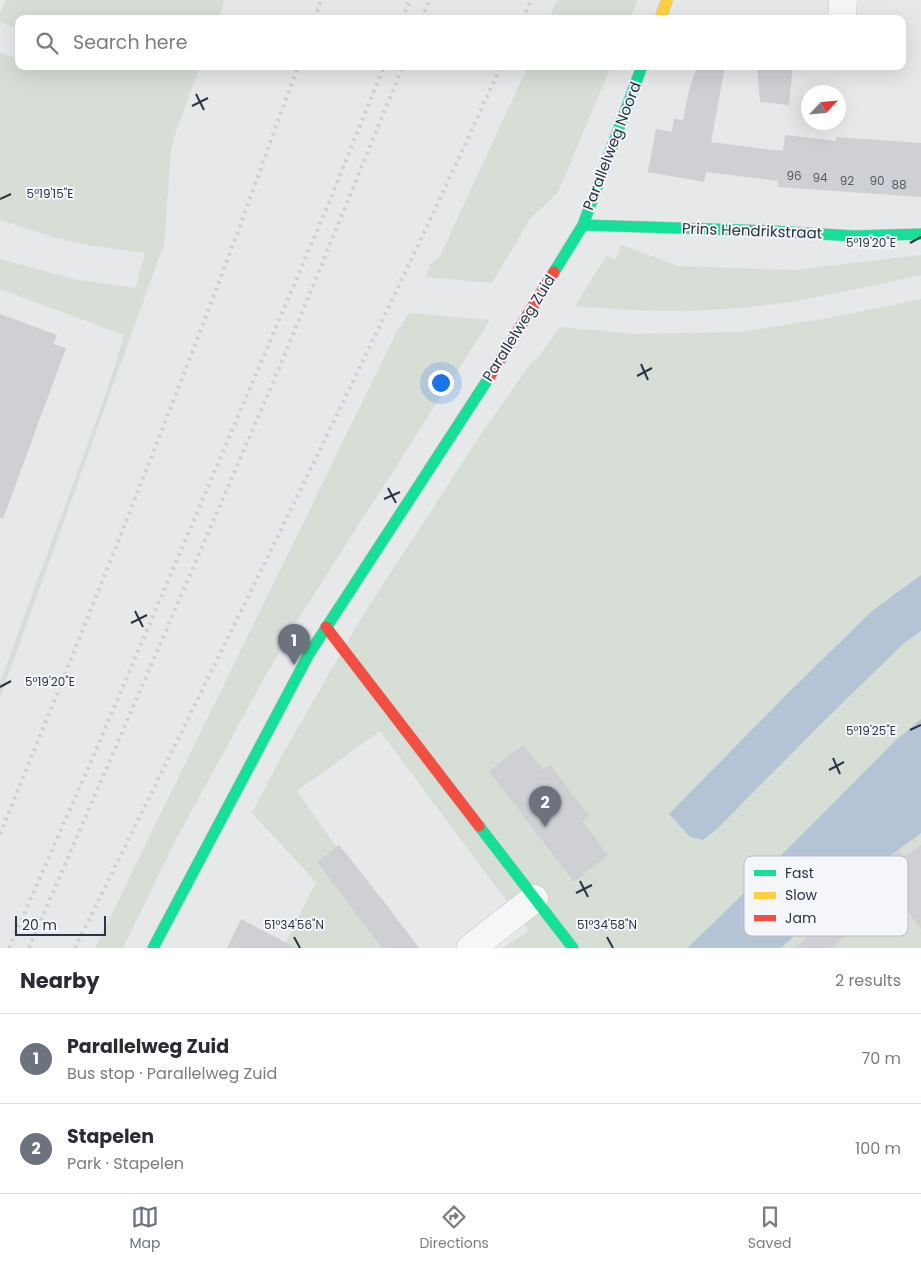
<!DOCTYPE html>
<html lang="en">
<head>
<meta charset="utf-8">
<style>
	body { margin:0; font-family:Poppins,sans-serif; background:#f7f7f7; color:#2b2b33 }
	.compass { position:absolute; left:801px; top:85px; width:45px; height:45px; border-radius:50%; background:#fff; box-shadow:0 5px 20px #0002; rotate:64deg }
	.scale { position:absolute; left:15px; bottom:12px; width:91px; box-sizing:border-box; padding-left:5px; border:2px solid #2b3445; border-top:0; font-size:14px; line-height:18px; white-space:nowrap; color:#2b3445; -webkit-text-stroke:4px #f4f6f9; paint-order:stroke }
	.you { position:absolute; left:440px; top:382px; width:18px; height:18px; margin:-12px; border:4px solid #fff; border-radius:50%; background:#1a73e8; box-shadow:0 0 0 8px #1a73e833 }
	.badge { display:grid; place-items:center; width:32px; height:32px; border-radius:50%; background:#6c737f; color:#fff; font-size:16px; font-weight:700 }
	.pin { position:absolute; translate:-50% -41px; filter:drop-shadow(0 1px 2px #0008) }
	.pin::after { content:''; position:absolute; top:26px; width:18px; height:15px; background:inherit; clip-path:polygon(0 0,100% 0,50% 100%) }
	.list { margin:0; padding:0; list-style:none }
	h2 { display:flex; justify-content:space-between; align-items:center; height:65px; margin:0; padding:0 20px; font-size:21px }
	h2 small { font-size:16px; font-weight:400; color:#7c7c81 }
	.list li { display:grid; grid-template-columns:32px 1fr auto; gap:15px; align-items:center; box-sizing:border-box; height:90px; padding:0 20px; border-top:1px solid #e1e1e2 }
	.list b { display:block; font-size:19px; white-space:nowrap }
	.list p { margin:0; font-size:16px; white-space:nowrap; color:#7c7c81 }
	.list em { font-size:16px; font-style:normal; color:#7c7c81 }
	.icon { flex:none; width:28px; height:28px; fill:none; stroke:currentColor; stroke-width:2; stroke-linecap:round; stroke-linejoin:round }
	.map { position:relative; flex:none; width:921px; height:948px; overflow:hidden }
	.search { position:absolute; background:#fff; box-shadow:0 5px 20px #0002; left:15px; right:15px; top:15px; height:55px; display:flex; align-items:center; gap:12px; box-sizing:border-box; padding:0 18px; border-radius:10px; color:#7c7c81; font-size:19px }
	.sheet { height:245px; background:#fff }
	nav { display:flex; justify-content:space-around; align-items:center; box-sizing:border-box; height:70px; border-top:1px solid #e1e1e2; background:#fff; font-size:14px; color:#7c7c81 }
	nav a { display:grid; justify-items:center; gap:2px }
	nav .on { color:#6c737f }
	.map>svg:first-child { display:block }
	.green { fill:#d6ded6 }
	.water { fill:#b4c4d5 }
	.building { fill:#ced0d3 }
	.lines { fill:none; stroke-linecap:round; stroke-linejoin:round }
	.street-casing { stroke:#c4c6c8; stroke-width:29 }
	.fast-casing { stroke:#c4c6c8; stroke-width:12 }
	.slow-casing { stroke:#c4c6c8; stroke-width:12 }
	.jam-casing { stroke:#c4c6c8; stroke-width:12 }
	.street { stroke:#f5f6f7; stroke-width:28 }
	.fast { stroke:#16e098; stroke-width:11 }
	.slow { stroke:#ffcf43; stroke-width:11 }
	.jam { stroke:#f24e42; stroke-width:11 }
	.rail { stroke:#cecfd2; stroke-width:4; stroke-dasharray:2.5 5; stroke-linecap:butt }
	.ticks { fill:none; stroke:#2b3445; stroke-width:2 }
	.labels { text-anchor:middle; stroke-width:4; stroke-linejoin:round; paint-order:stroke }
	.number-label { font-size:12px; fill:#545c69 }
	.street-label { font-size:15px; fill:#2b3445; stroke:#f4f6f9 }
	.key { fill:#f4f6f9; stroke:#b8bcc3; stroke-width:1 }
	.key-label { font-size:14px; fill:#2b3445 }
	.ticks-label { font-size:12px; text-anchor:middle; fill:#2b3445; stroke:#f4f6f9; stroke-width:4; stroke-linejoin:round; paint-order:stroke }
</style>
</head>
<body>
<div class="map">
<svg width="921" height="948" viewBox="0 0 921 948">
	<rect width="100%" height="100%" fill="#e6e8ea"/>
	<!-- green -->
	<path class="green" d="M5,0h220l-7,19h-199v10l-19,-7v-8z
		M557,0h81l-8,19h-81z
		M0,53l19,6v7h181l-26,71 -3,13 -7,94 -164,454v-16l97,-263 18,-53 9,-31 -124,-46v-30l78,21 58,8 9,-35 -58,-8 -31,-7 -56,-18z
		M528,66h83l-53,126 -28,27 -38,64 -67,-6 5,-10 -1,-2 11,-9z
		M621,245l58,21 114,4 128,-15v20c-60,13 -121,28 -183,33 -54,5 -109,3 -163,-2l31,-50 10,4z
		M921,299v276l-49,36 -163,225 111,-111 82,-80 19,-14v317h-419l27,-17 -149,-200 -83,60 40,57 52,100h-106l33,-66 -64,-69 29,-56 79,-137 123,-189 51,-72 2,1 24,-33 75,7 104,-2 90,-14z
		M408,313l82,7 -188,293 -35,60 -93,170 -51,105h-28l304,-621h2z"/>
	<!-- water -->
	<path class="water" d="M921,575v56l-19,14 -82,80 -104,105 -13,10 -13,-3 -21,-23 119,-121 84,-82z
		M921,719v114l-78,58 -62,57h-94l40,-38 166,-167z"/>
	<!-- building -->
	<path class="building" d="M697,66h28l-14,76 72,9 2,-16 51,6v-4l85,6v54l-143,-10v-6l-72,-9 -2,10 -56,-10 8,-43 16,3 2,-13 9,1 6,-30z
		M757,66h36l-4,39 -29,-3z
		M0,314l57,21 -4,9 13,4 -63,171 -3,-1z
		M523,745l20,25 7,-5 39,51 -7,5 26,34 -34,27 -85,-111z
		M339,845l46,58 34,45h-37l-65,-86z
		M921,845v84l-41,-55 12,-9 4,-14 9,5z
		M843,907l16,17 -27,24h-37z
		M241,919l55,29h-69z"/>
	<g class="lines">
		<!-- street casing -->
		<g class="street-casing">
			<path id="street" d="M842,19l1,-19
				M471,948l63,-49"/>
		</g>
		<!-- fast casing -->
		<g class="fast-casing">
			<path id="fast" d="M583,225l190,6 81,5 67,-2
				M554,272l29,-47 59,-159
				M479,826l94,122
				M153,948l156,-294 181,-278"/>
		</g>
		<!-- slow casing -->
		<g class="slow-casing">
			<path id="slow" d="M660,19l7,-19"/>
		</g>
		<!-- jam casing -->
		<g class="jam-casing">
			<path id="jam" d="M490,376l64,-104
				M326,627l153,199"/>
		</g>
		<!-- street -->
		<use href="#street" class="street"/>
		<!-- fast -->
		<use href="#fast" class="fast"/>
		<!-- slow -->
		<use href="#slow" class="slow"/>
		<!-- jam -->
		<use href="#jam" class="jam"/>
		<!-- rail -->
		<path class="rail" d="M315,19l6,-19
			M402,19l8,-19
			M422,19l7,-19
			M523,19l8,-19
			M0,834c72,-176 143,-353 211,-531 30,-78 58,-158 87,-237
			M9,948l81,-184 238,-559 56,-139
			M29,948l249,-577 125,-305
			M75,948c144,-293 291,-585 426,-882"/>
	</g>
	<!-- ticks -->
	<path class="ticks" d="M196,94l8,16M192,106l16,-8M0,199l11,-5M910,243l11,-6M641,364l7,16M637,376l15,-8M388,488l8,15M384,499l16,-7M135,611l8,16M131,623l16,-8M0,687l11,-6M910,730l11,-5M833,758l7,16M829,770l15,-8M580,881l8,16M576,893l16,-8M294,937l6,11M607,937l6,11"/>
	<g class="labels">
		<!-- number labels -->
		<g class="number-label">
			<text x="794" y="180">96</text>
			<text x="820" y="182">94</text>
			<text x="847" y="185">92</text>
			<text x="877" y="185">90</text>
			<text x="899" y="189">88</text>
		</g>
		<!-- street labels -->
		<g class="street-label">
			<text transform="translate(612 146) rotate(-69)" y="5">Parallelweg Noord</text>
			<text transform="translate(752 231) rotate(2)" y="5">Prins Hendrikstraat</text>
			<text transform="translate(519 328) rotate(-58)" y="5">Parallelweg Zuid</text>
		</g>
	</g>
	<!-- legend -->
	<rect x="744" y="856" width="164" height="80" rx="8" class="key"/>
	<rect x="754" y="870" width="22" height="6" fill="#16e098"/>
	<rect x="754" y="892" width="22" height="7" fill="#ffcf43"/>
	<rect x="754" y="915" width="22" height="6" fill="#f24e42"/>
	<g class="key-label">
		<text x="785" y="878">Fast</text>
		<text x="785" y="900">Slow</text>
		<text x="785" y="923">Jam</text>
	</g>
	<g class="ticks-label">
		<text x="50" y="198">5°19'15"E</text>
		<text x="871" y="247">5°19'20"E</text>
		<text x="50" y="686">5°19'20"E</text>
		<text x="871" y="735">5°19'25"E</text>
		<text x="294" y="929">51°34'56"N</text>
		<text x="607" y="929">51°34'58"N</text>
	</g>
</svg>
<svg class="compass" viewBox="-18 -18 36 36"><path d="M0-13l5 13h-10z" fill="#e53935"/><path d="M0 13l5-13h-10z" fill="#7c7c81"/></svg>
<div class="scale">20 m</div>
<div class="you"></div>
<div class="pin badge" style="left:294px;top:665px">1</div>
<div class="pin badge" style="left:545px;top:827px">2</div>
<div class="search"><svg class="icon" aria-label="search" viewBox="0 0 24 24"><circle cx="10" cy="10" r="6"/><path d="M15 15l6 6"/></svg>Search here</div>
</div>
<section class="sheet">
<h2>Nearby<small>2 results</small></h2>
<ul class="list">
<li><span class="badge">1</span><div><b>Parallelweg Zuid</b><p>Bus stop · Parallelweg Zuid</p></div><em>70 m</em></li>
<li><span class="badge">2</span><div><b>Stapelen</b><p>Park · Stapelen</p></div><em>100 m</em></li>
</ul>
</section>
<nav>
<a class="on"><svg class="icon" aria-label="map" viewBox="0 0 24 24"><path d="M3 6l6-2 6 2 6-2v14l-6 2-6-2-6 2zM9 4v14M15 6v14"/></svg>Map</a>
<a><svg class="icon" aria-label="directions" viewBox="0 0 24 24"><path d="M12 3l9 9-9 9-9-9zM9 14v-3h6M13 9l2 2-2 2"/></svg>Directions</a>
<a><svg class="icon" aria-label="saved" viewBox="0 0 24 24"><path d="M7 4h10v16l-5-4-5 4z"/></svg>Saved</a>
</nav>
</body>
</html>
